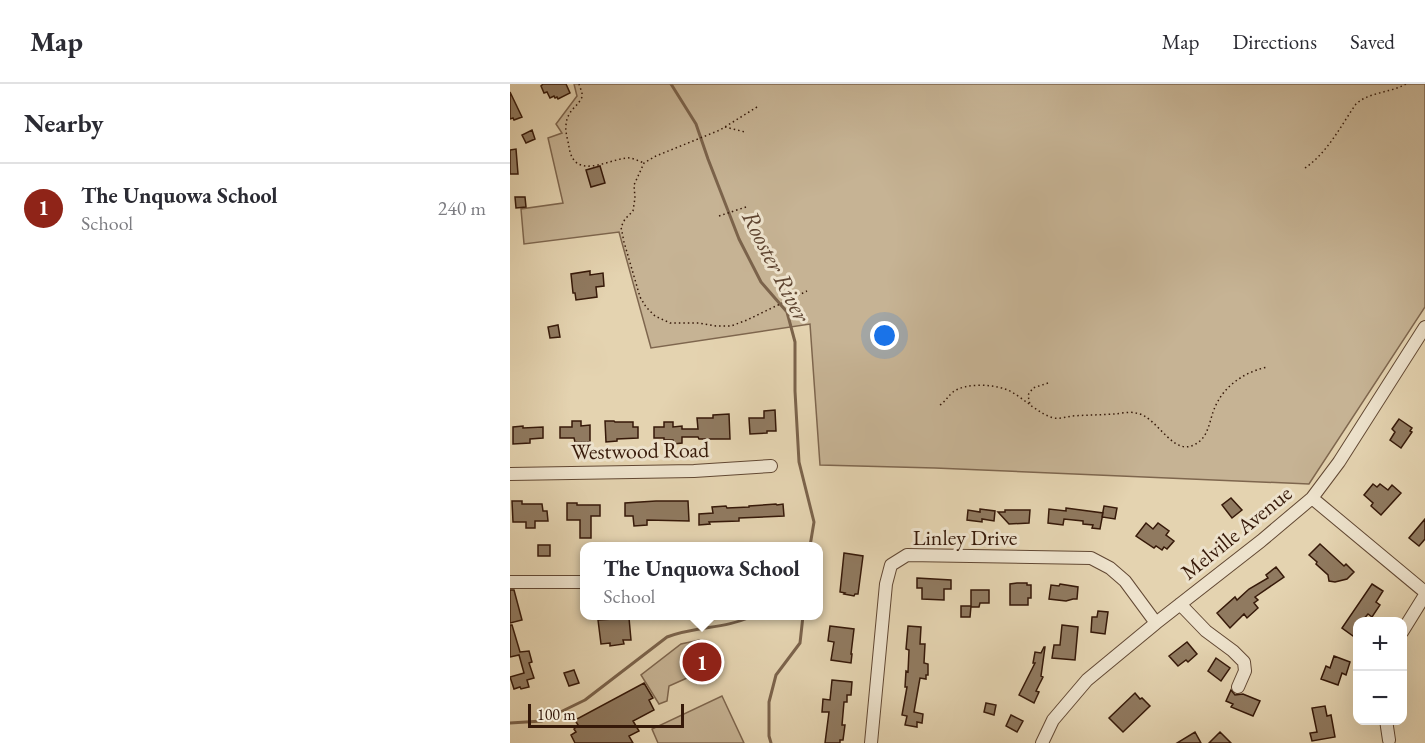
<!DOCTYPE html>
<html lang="en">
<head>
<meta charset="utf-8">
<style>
	body { margin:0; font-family:"EB Garamond",serif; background:#f7f7f7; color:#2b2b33 }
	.controls { position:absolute; right:18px; bottom:18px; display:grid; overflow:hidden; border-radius:12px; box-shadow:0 6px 24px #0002 }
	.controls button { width:54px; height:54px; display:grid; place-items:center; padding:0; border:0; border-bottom:2px solid #e1e1e2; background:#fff; color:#2b2b33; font:30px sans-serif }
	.scale { position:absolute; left:18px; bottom:15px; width:156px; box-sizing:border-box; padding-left:6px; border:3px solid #361909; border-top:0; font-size:16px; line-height:21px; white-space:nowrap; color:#361909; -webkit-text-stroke:4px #ede2cc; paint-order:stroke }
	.you { position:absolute; left:375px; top:252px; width:21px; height:21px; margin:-15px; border:4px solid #fff; border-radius:50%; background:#1a73e8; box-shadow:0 0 0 9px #1a73e833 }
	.badge { display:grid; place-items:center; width:39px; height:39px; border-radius:50%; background:#8f2418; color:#fff; font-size:20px; font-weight:700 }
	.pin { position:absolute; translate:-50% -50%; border:3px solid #fff; box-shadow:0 2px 6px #0006 }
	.popup { position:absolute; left:70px; top:458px; width:243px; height:78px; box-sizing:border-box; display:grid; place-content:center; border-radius:12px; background:#fff; filter:drop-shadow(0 2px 4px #0005); font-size:20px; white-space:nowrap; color:#7c7c81 }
	.popup b { font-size:22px; color:#2b2b33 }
	.popup::after { content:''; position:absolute; left:50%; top:100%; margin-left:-12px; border:12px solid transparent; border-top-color:#fff }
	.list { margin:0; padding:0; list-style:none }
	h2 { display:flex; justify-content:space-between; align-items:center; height:78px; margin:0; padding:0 24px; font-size:26px }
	h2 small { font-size:20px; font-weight:400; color:#7c7c81 }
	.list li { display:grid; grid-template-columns:39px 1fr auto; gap:18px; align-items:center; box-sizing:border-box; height:90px; padding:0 24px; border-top:2px solid #e1e1e2 }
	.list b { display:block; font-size:22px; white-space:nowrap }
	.list p { margin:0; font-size:20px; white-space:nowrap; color:#7c7c81 }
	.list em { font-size:20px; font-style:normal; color:#7c7c81 }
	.map { position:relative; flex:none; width:915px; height:659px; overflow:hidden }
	header { display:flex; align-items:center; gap:36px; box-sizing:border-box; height:84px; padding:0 30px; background:#fff; border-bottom:2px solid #e1e1e2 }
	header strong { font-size:28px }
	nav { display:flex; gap:33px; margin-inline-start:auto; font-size:21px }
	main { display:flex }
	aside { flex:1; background:#fff }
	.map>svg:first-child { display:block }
	.green { fill:#c6b394; stroke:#7e664e; stroke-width:1.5 }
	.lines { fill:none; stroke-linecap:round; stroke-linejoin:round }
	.stream { stroke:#7b634b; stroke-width:3 }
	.building { fill:#907a60; stroke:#361909; stroke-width:1.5 }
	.minor-casing { stroke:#624833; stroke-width:14 }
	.path { stroke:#361909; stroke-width:1.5; stroke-dasharray:1.5 3; stroke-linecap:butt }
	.minor { stroke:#ede2cc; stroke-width:12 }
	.labels { text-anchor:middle; stroke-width:6; stroke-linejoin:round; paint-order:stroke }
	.street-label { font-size:22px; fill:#361909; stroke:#ede2cc }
	.water-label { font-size:24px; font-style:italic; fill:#5e4430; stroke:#ede2cc }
</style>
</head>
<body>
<header>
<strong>Map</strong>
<nav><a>Map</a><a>Directions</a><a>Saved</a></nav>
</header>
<main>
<aside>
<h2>Nearby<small></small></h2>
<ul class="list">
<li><span class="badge">1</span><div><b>The Unquowa School</b><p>School</p></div><em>240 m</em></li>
</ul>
</aside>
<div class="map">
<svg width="915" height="659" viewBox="0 0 915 659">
	<rect width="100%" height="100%" fill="#e4d3b0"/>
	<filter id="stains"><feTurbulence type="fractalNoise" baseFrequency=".00333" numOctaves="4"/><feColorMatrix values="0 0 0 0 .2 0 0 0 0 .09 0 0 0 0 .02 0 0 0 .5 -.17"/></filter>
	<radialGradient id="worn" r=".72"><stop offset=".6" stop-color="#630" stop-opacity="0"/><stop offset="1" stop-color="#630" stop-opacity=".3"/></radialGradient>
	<!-- green -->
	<path class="green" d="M64,0h851v223l-116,177 -374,-16 -115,-3 -10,-141 -159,24 -32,-116 -95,12 -3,-35 42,-6 -15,-65 14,-5 -6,-9 21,-28z
		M189,556l5,13 10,-1v6h8l-3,14 -15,-2 -1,-6h-4v6l-4,1 1,3 -27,12 -2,15 -8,3 -18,-29 40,-31z
		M212,612l22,47h-86l-6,-14z"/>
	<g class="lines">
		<!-- stream -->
		<path class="stream" d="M161,0l25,40 12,35 31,80 22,43 26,30 8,30v49l4,71 15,60 -4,24
			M0,639l32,-2 43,-21 82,-63c28,-11 59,-8 85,-21
			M261,659l-2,-7v-34l7,-27 24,-32 3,-27"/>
	</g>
	<!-- building -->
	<path class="building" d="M33,0h23l4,9 -12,6 -1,-2 -2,1 -1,-2 -4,2 -3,-6 -3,1 -3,-7z
		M0,8l12,25 -8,3 -1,-2 -3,1z
		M22,46l3,9 -9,4 -4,-8z
		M6,65l2,25h-8v-24z
		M90,82l5,17 -14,4 -5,-17z
		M5,113h10l1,10 -10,1z
		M80,187v4l13,-2 1,13 -8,1 1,10 -21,3 -1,-7h-2l-2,-19z
		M48,241l2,12 -10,1 -2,-11z
		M265,326l1,21h-9v2l-17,1 -1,-16h15v-7z
		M219,330l1,25h-31l-1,-2h-16v6l-8,1 -1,-4h-9v-2h-10v-11h10v-5h9v5l9,-1v3h16l-1,-11h16v-3z
		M889,335l13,9 -2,3 2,1 -11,16 -11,-8 5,-8 -3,-3z
		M62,337h9v5l9,-1v17h-15l-1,-4h-14v-11h12z
		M95,337h9l1,1h18v5h5v11l-21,1v2l-11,1z
		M13,342v2l20,-1v11l-13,1v4l-17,1v-17z
		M863,400l4,3 3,-3 8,6 4,-5 9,8 -20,22 -10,-9 2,-3 -9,-8z
		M721,414l11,12 -10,8 -10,-13z
		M2,417h10v3h20l1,7h4l1,10h-13v7h-9v-6h-13z
		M146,417h32l1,20 -42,-1v5l-13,1 -1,-10h-8v-13z
		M57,419h10v2h23v11h-9v22h-11v-18h-13z
		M266,420l1,1 6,-1 1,12 -45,2v3l-30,1 1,2 -11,1v-11l14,-1 -1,-6 14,-1 1,2 22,-1v-1z
		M594,422l13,2 -2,11 -13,-2z
		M556,424l37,5 -3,16 -8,-1 1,-3 -10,-1v-3l-19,-2 -1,6 -15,-2 1,-14 17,2z
		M470,425l15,2 -1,10 -12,-2v3l-15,-2 1,-10 12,2z
		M495,426h25l-1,13 -20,1 -11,-12h7z
		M915,435v20l-6,7 -10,-8z
		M636,439l7,6 5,-6 11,8 -3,4 8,6 -7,8 -3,-2 -2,3 -6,-4 -2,2 -18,-12z
		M810,460l24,22 2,-2 8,8 -7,7 -12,3 -6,-1 -1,-6 -12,-11 1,-2 -8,-7z
		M28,461h12v11h-12z
		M334,469l19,3 -5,38h-3l-1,2 -10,-2 1,-1 -5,-1z
		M766,483l8,10 -29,20 3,3 -4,3 4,5 -11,10 -3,-4 -14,14 -13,-15 18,-16 2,3 12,-11 19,-11 -2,-3z
		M407,494l34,2v9h-7v11l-22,-1v-11h-5z
		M507,499h10v2h4v13h-3v7h-18v-21z
		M550,500l18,3 -1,12h-4l-7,2 -17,-2 2,-14 8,1z
		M862,500l11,7 -7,11 4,3 -8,12 -4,-3 -6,7h-4v8l-5,7 -11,-8z
		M0,506h4l8,30 -12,3z
		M461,506h18v13h-9l-1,4h-8z
		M451,522h10l-1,11h-9z
		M588,527l10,1 -3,22 -14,-2 1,-15h5z
		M119,534l2,22h-8l1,4 -14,2v-3l-9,1 -3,-24z
		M0,541h2l8,27 9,-1 3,11 -3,1 5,15 -7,2 2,7 -8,2 -1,-2 -6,2 -4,-12 14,-4 -5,-18 -9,2z
		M552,541l16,2 -3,33 -23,-2 2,-13h6z
		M320,542l24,3 -3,25h1l-1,9 -20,-3 3,-18 -6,-1z
		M398,542l13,1 -1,17h5l-1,19 4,1v11h-2v4l-6,-1 -6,34 9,2 -1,9 -5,-1v5l-12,-2 2,-9 -5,-1 5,-28h-2l1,-16 2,1 1,-22 -3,-1z
		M677,558l10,12 -9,8 -2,-2 -8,6 -9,-10z
		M534,563h1l-4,29 2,1 -7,14 3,1 -5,11 -15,-8 16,-32h-2l2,-11 6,1z
		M824,572l16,6 -4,13 -4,-2 -4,12 -17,-6 5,-13 4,2z
		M706,574l14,10 -9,13 -13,-10z
		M64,586l5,13 -10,3 -5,-13z
		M322,596l20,2 -1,13h-4v7h-3l-2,23h3l-2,15h-3v3h-15l4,-31h-7l1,-13 7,1z
		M134,599l9,15 -4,2 5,10 -21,11 6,10 -10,5 4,7h-58l-4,-8 5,-3 -2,-3 4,-4 -3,-5z
		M721,606l4,5 8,-1 17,7 -7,15 -22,-9 2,-3 -7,-3z
		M625,609l5,6 2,-1 8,8 -27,26 -14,-14z
		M476,619l10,2 -2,10 -10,-3z
		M815,622l2,10 4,-1 4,22 -23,4 -2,-8 7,-1 -5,-24z
		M501,631l12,6 -6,11 -11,-6z
		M685,648l6,11h-24z
		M710,648l11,11h-22z"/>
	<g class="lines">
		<!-- minor casing -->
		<g class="minor-casing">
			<path id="minor" d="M0,390l184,-3 77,-5
				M802,414l113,94
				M0,498h75
				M670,520l26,27 27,20 11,11 1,9 -7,16
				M892,548l23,-37
				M876,636l3,20
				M361,659l15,-159 5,-19 16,-10 184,3 19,10 15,13 31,42
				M532,659l11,-23 34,-40 69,-57 105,-82 51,-43 27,-36 86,-135"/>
		</g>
		<!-- path -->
		<path class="path" d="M69,0c1,4 4,9 3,13 -4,10 -15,13 -16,28 -1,7 2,15 3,22 5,33 36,14 57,11 6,-1 12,3 18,5
			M247,23l-37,23 -64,26 -12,7 -10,22 1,13 -2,13 -8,8 -4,8 3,15 16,55 6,10 9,9 15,7h29l17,3h15l16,-6 60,-29
			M215,43l20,5
			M795,84c23,-16 35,-41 51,-64 13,-12 34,-11 50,-20
			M209,132l27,-9
			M538,299l-15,5 -5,7 2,10c8,5 15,11 24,13 6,1 12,-1 18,-2 14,-1 27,-1 41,-2 7,0 16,-3 23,-1 23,3 38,50 64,28 8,-7 10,-20 13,-29 9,-25 29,-39 54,-45
			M430,321c6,-4 8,-9 13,-13 12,-9 38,-8 52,-3 9,3 17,10 24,15"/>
		<!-- minor -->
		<use href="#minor" class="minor"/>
	</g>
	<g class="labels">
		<!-- street labels -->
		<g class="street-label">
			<text transform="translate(130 366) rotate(-1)" y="8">Westwood Road</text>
			<text transform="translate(726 448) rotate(-39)" y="8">Melville Avenue</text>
			<text x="455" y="461">Linley Drive</text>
		</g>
		<!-- water labels -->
		<g class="water-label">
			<text transform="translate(266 182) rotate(63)" y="8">Rooster River</text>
		</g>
	</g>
	<rect width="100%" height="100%" filter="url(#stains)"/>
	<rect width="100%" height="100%" fill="url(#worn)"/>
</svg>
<div class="controls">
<button>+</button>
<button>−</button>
</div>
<div class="scale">100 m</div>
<div class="you"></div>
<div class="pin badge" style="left:192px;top:578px">1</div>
<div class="popup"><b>The Unquowa School</b>School</div>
</div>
</main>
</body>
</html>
